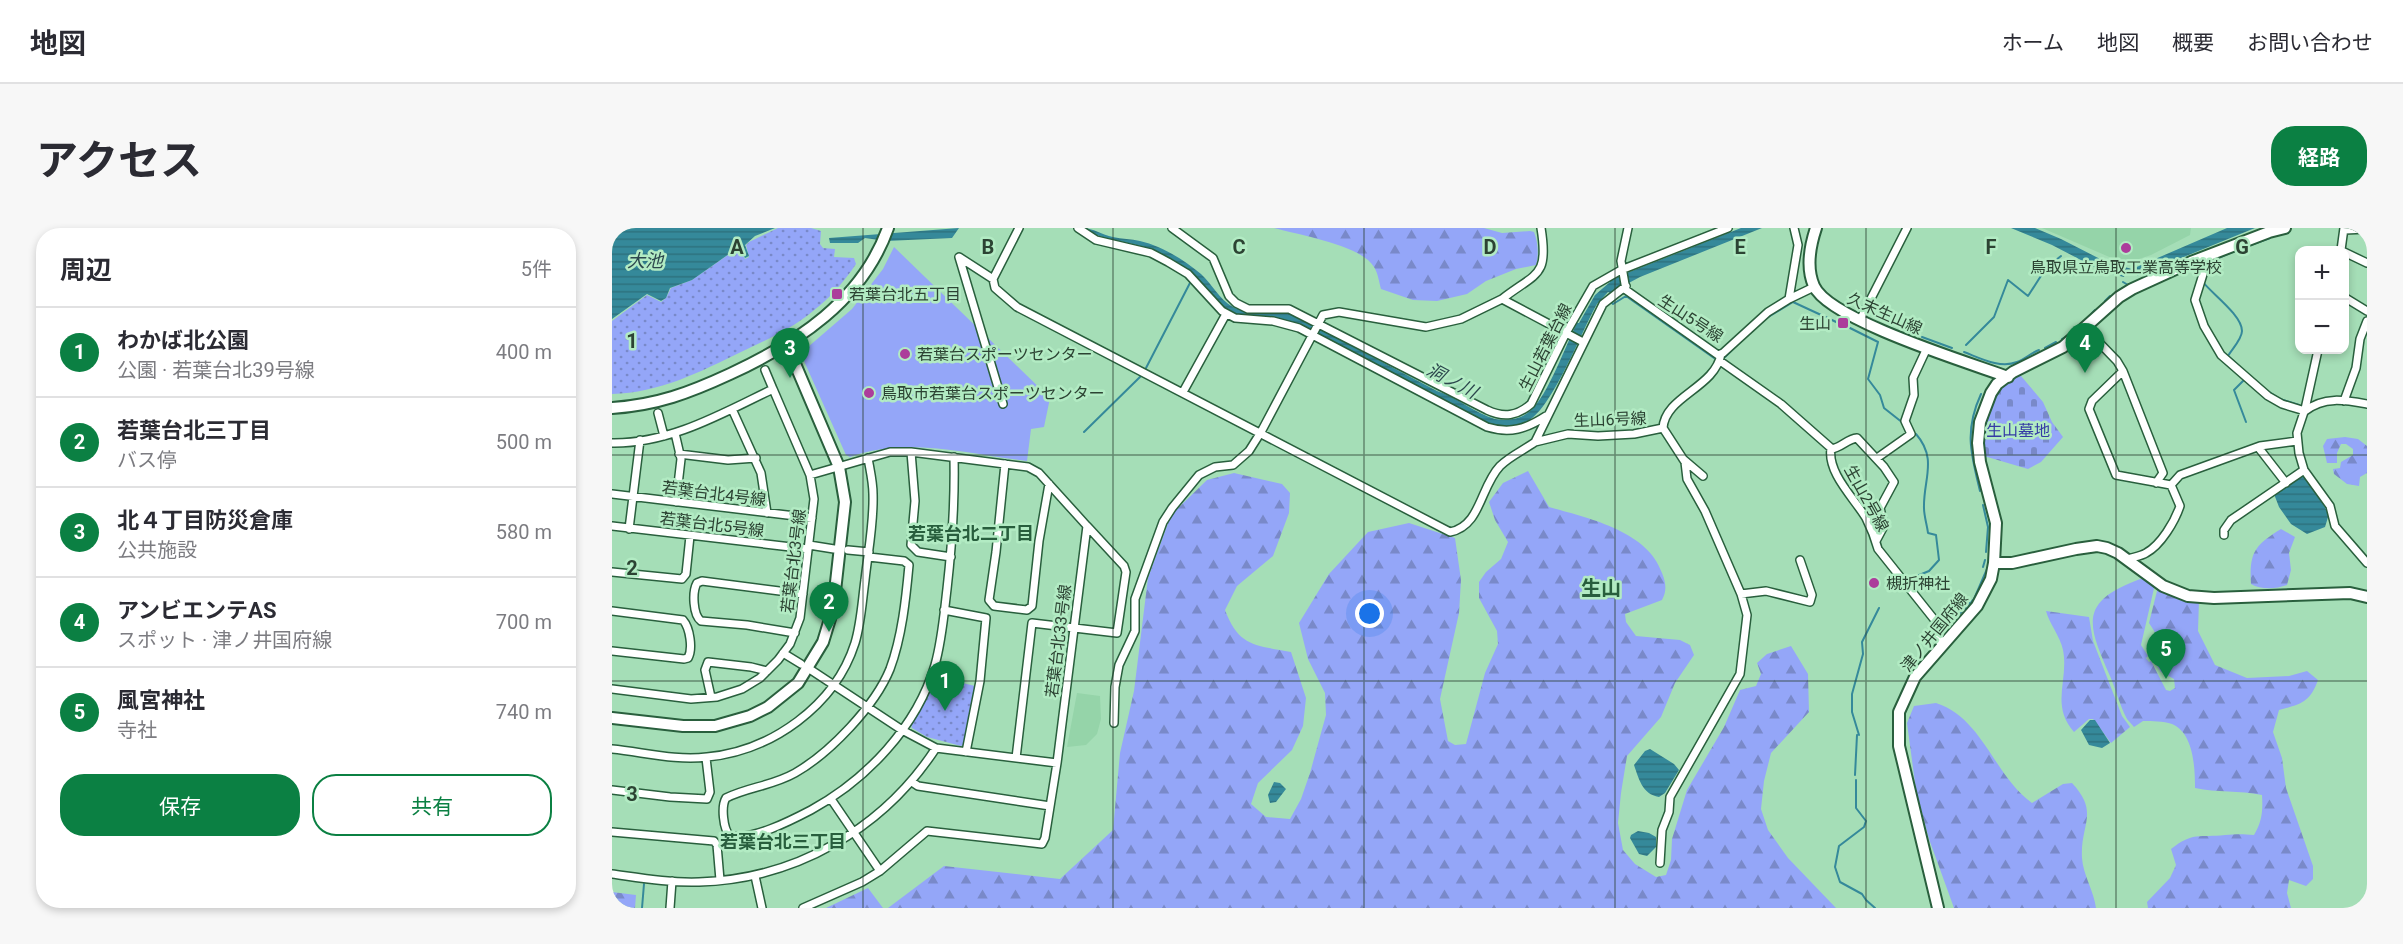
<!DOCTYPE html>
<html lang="ja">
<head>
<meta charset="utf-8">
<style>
	body { margin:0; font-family:Roboto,"Noto Sans JP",sans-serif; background:#f7f7f7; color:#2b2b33 }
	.controls { position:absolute; right:18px; top:18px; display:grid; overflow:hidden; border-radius:12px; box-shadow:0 3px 9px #0003 }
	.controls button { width:54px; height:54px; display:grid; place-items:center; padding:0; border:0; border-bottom:2px solid #e1e1e2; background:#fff; color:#2b2b33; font:30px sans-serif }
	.you { position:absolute; left:758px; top:386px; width:21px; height:21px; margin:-15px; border:4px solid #fff; border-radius:50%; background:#1a73e8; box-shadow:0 0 0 9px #1a73e833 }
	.badge { display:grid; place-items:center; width:39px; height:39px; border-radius:50%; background:#0b8043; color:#fff; font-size:20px; font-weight:700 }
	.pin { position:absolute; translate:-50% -50px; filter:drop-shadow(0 2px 3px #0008) }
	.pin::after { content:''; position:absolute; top:32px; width:21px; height:18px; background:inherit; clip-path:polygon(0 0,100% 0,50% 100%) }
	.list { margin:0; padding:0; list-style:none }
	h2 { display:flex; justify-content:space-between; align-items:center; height:78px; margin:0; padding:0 24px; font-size:26px }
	h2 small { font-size:20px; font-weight:400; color:#7c7c81 }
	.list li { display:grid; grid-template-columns:39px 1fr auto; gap:18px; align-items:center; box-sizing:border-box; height:90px; padding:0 24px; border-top:2px solid #e1e1e2 }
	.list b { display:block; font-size:22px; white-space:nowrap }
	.list p { margin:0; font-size:20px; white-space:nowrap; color:#7c7c81 }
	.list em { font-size:20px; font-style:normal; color:#7c7c81 }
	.actions { display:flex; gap:12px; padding:18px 24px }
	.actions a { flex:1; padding:14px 0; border:2px solid #0b8043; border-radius:24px; text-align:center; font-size:21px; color:#0b8043 }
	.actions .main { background:#0b8043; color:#fff }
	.map { position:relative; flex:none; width:1755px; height:680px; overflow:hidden; border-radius:24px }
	header { display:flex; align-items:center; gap:36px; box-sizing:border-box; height:84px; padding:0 30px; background:#fff; border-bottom:2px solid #e1e1e2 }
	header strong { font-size:28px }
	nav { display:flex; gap:33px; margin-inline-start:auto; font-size:21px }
	.intro { display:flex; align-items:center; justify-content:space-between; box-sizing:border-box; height:144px; padding:0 36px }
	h1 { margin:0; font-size:42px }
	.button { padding:15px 27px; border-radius:24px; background:#0b8043; color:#fff; font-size:21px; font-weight:700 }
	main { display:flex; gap:36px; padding:0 36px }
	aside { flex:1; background:#fff; border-radius:24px; box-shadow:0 3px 9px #0003 }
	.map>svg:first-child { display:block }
	.built { fill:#95d4a9 }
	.green { fill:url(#green-dots) }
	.forest { fill:url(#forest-firs) }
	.cemetery { fill:url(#cemetery-stones) }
	.pitch { fill:#94a6f8 }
	.water { fill:url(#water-rules) }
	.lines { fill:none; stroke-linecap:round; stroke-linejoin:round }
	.stream { stroke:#35899a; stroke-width:2 }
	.street-casing { stroke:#295f3d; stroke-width:10 }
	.secondary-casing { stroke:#295f3d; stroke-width:14 }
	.street { stroke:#fff; stroke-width:7 }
	.secondary { stroke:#fff; stroke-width:10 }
	.grid { fill:none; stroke:#2c4333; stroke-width:1.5; stroke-opacity:0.55 }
	.poi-dot { fill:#ac3d9b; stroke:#b2ebc3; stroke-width:2 }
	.labels { text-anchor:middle; stroke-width:5; stroke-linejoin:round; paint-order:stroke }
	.poi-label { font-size:16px; fill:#2c4333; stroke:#b2ebc3; text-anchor:start }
	.street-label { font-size:16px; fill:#2c4333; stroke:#b2ebc3 }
	.park-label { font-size:16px; fill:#353aa5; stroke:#b2ebc3 }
	.water-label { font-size:18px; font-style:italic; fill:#2c474d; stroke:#b2ebc3 }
	.neighbourhood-label { font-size:18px; font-weight:bold; fill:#285e3d; stroke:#b2ebc3 }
	.quarter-label { font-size:20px; font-weight:bold; fill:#285e3d; stroke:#b2ebc3 }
	.grid-label { font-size:20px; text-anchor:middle; font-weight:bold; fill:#2c4333; stroke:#b2ebc3; stroke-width:5; stroke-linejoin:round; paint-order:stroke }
</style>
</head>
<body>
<header>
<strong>地図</strong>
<nav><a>ホーム</a><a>地図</a><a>概要</a><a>お問い合わせ</a></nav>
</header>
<div class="intro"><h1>アクセス</h1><a class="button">経路</a></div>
<main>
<aside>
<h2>周辺<small>5件</small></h2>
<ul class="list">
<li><span class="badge">1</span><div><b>わかば北公園</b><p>公園 · 若葉台北39号線</p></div><em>400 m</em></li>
<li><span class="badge">2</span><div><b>若葉台北三丁目</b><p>バス停</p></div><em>500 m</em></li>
<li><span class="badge">3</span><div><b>北４丁目防災倉庫</b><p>公共施設</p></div><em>580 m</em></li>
<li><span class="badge">4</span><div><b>アンビエンテAS</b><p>スポット · 津ノ井国府線</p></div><em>700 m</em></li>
<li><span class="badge">5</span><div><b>風宮神社</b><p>寺社</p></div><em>740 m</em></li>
</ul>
<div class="actions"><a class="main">保存</a><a>共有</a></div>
</aside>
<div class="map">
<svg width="1755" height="680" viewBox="0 0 1755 680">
	<defs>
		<pattern id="green-dots" width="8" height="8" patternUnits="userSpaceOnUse" patternTransform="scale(1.5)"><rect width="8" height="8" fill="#94a6f8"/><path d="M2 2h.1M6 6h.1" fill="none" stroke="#7989c9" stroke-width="1.8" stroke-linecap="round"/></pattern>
		<pattern id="forest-firs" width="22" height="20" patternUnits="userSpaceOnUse" patternTransform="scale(1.5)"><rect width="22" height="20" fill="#94a6f8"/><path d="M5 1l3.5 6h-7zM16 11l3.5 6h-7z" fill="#7989c9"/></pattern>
		<pattern id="cemetery-stones" width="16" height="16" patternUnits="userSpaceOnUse" patternTransform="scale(1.5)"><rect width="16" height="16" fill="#94a6f8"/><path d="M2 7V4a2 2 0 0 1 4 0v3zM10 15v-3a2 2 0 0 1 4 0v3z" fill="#7989c9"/></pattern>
		<pattern id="water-rules" width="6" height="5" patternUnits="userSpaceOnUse" patternTransform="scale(1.5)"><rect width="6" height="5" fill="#35899a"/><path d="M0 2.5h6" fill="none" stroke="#2d727e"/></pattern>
	</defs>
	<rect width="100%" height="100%" fill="#a5deb7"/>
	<!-- built -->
	<path class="built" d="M1430,0h149l-1,7 -39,20 -21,7h-9z
		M465,465l23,3 1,23 -4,15 -11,11 -19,2z"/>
	<!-- green -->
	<path class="green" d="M166,0h33l10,3 -1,13 3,4 12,1 -1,8 20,1 2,6c-12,18 -26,34 -43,47 -21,18 -47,29 -72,41 -41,20 -82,41 -129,42v-73l35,-26 14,7 5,-4 5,-10 21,-8 43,-30 7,3 3,6 4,-2 -3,-12 3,-3z
		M322,448l41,10 -10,58 -4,2 -34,-9 -15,-9 -1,-4z"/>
	<!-- forest -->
	<path class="forest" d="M662,0h210l18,5 28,-2 4,1c4,10 5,23 2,33l-20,4 -30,12 -19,13 -30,7 -24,-1 -32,-11c-2,-7 -3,-16 -7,-22 -13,-22 -75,-32 -100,-39z
		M1733,209l13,2 9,7v27l-7,4 -1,9 -12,-2 -13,-10 -1,-5 7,-1 1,-6 12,-7v-6l-7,-5h-5l-4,9v10h-10l-4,-17 4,-7z
		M916,243l21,36c39,11 99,24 113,66 4,10 5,18 0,27l-37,14 1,8 10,14 44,4 10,5 4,10 -19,28 -14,34 -34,39 -6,37 -3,30 5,27 12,14 21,13 10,-2 5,-15 1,-21 15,-49 37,-63 16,-37 16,-4 5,-12 -4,-11 10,-9 24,-8 17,28 1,38 -38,41 -7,28 -3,28 7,21 20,28 48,50h-948l56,-42 116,13 53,-49 7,-77 14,-62 14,-113 23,-63 36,-35 27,-7 48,11 8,9 -1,20 -16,43 -36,30 -12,24c14,37 30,35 66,42l15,46 -3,28 -11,24 -34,33 -7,21 15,13 24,2 11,-20 9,-26 16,-58 -1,-22 -17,-34 -9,-36 30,-49 39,-42 41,-9 46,15 6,42 -2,33 -19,86 8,42 7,4 11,-1 19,-71 13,-29 -1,-13 -18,-33v-16l7,-10 15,-13 7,-17 -13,-22 -6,-18 14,-19z
		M1669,301l14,8 -6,16 2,17 -4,15c-11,4 -26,5 -36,-1 -2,-32 4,-39 30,-55z
		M1531,350l12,6 -14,61 7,11 -2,2 3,4 2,-1 15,29 4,1 5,-3 -1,-9 -13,-7 -13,-20 10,-15 -9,-14 9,-36 16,9 25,5 -1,30 17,34 32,13 42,-2 18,-5 11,9c-8,22 -16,24 -39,30l-6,22 9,26 4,30 27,78v13l-7,7 -17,-6 -2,13 4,15h-143l-1,-6 23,-24 6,-13 -5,-16c23,-18 28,-11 54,-14 11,-1 18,-1 29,0 8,-13 9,-24 8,-40 -23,-5 -45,-2 -67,-7 0,-19 -1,-55 -23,-64 -9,-3 -20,-3 -29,-3l-9,6 -7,-8c-7,-13 -11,-29 -17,-43 -24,-54 -31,-75 33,-98z
		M1434,383l43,6 4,24 29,75 8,11 -19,16 -18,-24h-4l-15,13c-24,-27 -5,-52 -11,-82 -3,-14 -14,-27 -17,-39z
		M1324,475c47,15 58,73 96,100l31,-19 9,-1c28,30 8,41 10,75 1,17 12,33 14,50h-142l-25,-69 -13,-49 -9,-67 7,-17z
		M256,660l15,20h-57z
		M0,664l24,3 -1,13h-23z"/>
	<!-- cemetery -->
	<path class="cemetery" d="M1402,147l7,1 22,26 9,20 11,15 -22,25 -13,7 -44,-13c-2,-36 2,-58 30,-81z"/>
	<!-- pitch -->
	<path class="pitch" d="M282,19l156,151 -6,29 -13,2 -4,32c-58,-7 -121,-25 -177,-4l-4,-2 -42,-94 4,-14 44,-38 31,-40z"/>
	<!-- water -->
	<path class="water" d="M4,0h159l-20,8 -10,9 4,11 -4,2 -3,-6 -6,-3 -44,31 -22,8 -4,10 -5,3 -14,-7 -35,25v-87z
		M347,0l-7,10 -66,3 -21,-3 -7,5h-28l-1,-5z
		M471,0c10,0 19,7 30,9 9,2 18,2 27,4 22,5 44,19 61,33 11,10 18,25 32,33 15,8 43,1 62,9l142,75c20,6 39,23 58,28 12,2 27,0 35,-8 18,-15 36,-67 47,-88h2l16,-28 15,-13 -1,-2 132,-52h21l-122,49 -30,16 -2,-1 -11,12c-16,28 -44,103 -69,117 -12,7 -25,6 -37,4l-192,-101c-23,-9 -45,-3 -64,-10 -21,-8 -28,-30 -46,-43 -13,-10 -29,-19 -45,-24 -23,-7 -40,-6 -61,-19z
		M1399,0h24l26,11 45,23 26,7 95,-41h28l-118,48v-2l-12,1 -1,2 -20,-5 -52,-27z
		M1692,245l25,41 -4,13 -18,7 -16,-10 -12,-17 -5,-13z
		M1478,492h5l15,23 -8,5 -13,-3 -8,-15z
		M1038,521l24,15 5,6 -14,23 -6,4c-17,-3 -20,-18 -25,-32l11,-14z
		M662,554l6,1 6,6 -10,13 -6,1 -2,-8z
		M1026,603l11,2 7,4v10l-9,9 -8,-2 -9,-16 1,-3z"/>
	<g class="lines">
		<!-- stream -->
		<path class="stream" d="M1636,18l22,-8
			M1599,33l24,-10
			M1591,54c8,11 39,33 39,49 0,8 -10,18 -14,25l11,10
			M1507,62l9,-5 -5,-3
			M1493,73l5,-5
			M1000,75l1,1 13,-8 88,62
			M1476,90l7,-8
			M1153,91l28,-17 54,25
			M1238,100l28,14 -10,37 12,16 4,13 19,15
			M1310,109l30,11
			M1450,111l8,-5
			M1354,117l28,-28 14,-37 20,16 18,-28 15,-12
			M1433,120l11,-6
			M1352,124c16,6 36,17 53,10 8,-3 14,-9 22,-12
			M1113,129l16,-16
			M534,140l45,-87
			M1632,152l-10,10 12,32
			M1654,162l14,9 19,6
			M472,204l58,-57
			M1368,263c-9,-37 -16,-60 1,-97
			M1371,277l5,22 -2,25
			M1371,339l2,-7
			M1295,352l22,-9 10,-11 -3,-25 -8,-2c-1,-8 -4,-17 -4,-25 -1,-28 14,-49 -8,-74
			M1280,361l8,-7
			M1330,403l32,-32 13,-30
			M1247,507l-7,-23v-18l11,-40 -1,-12 17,-34
			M1243,547l2,-40
			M1244,552v28l10,13 -2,6 -25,19 -4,21 5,15 22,12 4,6 9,8
			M30,680l2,-24"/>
		<!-- street casing -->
		<g class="street-casing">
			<path id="street" d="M466,0l18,12 55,13 17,9 20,12 34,37 13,7 38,3 26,7 188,99c23,7 39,2 59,-11
				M560,0l41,30 16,38 7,7 12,6h41l198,101c17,8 30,6 44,-6l35,-71 27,-47 28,-16 107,-42
				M929,0c8,49 -4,44 -39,71l81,43
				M1016,0l-7,33 5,29 92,65 5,-2 45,-41 21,-13 9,-54 -4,-17
				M1733,2l22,-1
				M1729,22l3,-22
				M1732,24l23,11
				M1597,27l-14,45 9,26 17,29 47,41 14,8 23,7c19,-15 40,-11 62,-7
				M381,51l26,-51
				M1014,58l-23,18 -68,138 33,-8 30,2 36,-2 29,-6c2,-32 52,-40 58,-74
				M1732,69l23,14
				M1177,71l25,-12
				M1248,92l47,-92
				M1474,101l31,32 6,10 -31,30 -3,8 27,66 55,10 9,-10 80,-29 37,-5
				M1706,122l-13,59 -8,24 2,20 5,17 26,36 5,20 32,37
				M1108,133l61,43 50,44c-4,25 23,50 35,70 5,10 9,20 12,31l59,74 3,19 2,3
				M153,142l8,19
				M1511,143l40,102 -7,10
				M571,164l43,-78
				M1732,173l12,-33 4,-29 7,-18
				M391,176l-44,-147 34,22 2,9 22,19 433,225c31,-6 30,-45 50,-66 10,-10 24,-16 35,-24
				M120,181l29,64 6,40
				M46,185l6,23
				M63,205l6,26 -5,43
				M0,215c58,1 111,-30 161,-54l37,86 4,24 -14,119 -10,26 -12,16 -18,18 -18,11 -25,8 -26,2 -79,-10
				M1646,219l28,36
				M1219,221c10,-1 16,-10 26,-11l27,29 10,15 -14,26 4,18 -8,15
				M299,224l4,49 -4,44 7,7 33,5
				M67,226l49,6 28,-2
				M1265,230l34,-24 -6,-13 9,-26 -1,-17 14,-30
				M1071,231l20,17
				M393,236l-9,88 -7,48 5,6 33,4 5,-4 7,-65 10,-57
				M0,266l200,24
				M0,298l196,23
				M17,301l11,-89
				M1612,307v-5l7,-10 73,-50
				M197,317l25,4
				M236,322l21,2
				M257,329l35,4 5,4c-3,33 -7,72 -19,104 -15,37 -60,84 -95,104 -23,13 -47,14 -69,25 -5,8 -3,31 4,38 23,4 60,-15 81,-26 55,-30 106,-83 124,-145 7,-25 9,-51 12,-76 5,-44 8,-87 7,-132
				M1516,331c6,-2 13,-3 18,-6 15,-8 29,-32 34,-47l-9,-21
				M0,344l70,7 4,-5 4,-38
				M1129,366l25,-3 44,11 2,-7 -12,-35
				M332,382l42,8 -6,63 -14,71
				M0,383l71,9c7,8 10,29 5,38l-4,1 -72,-8
				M183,405l-48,-8 -46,-4c-8,-6 -9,-29 -4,-38l5,-2 101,13
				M171,425l18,11
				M196,440l94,62 34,18 121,15 30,-237 -48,-53 -11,-6 -117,-15h-21l-80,23
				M99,469l-6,-27 3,-8 43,5 16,4
				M502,495l1,-36 4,-22 16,-34v-32l28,-77 9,-14 27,-33 16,-8 18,-2 16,-14 12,-19 62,-117 16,-3 87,15 35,-8 41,-20
				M0,521c31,3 64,12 95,8 64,-6 128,-51 148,-114 6,-20 7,-41 10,-63 3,-28 9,-57 8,-86 0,-12 -3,-24 -5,-36
				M404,530l16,-135 85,10 9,-61 -2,-6 -37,-40
				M300,554l6,4 132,20
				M0,562l58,7 37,2 3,-7 -4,-34
				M219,571l49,72
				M0,604l102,9 3,4 3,35
				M1048,635l2,-33 7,-18 1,-15 70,-123 7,-59 -6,-21 -36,-83 -18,-32 -2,-17 -22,-34
				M0,646c29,4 58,9 87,8 97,-3 184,-53 237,-134
				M143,648l7,32
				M58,680l2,-27
				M191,680l59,-26 18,-11 47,-40 115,13 3,-6 12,-75"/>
		</g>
		<!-- secondary casing -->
		<g class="secondary-casing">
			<path id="secondary" d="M1204,0c-6,18 -10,40 -2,58 15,34 156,77 194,91
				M0,180c45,-3 77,-15 118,-34 67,-31 132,-73 158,-146
				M1382,335h18l64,-14 21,-3 10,2 11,5 45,33 25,10 26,2 136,-5 17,4
				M0,490l71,8h32l35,-10 18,-9 30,-24 25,-41 10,-33 12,-107 -6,-35 -52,-122
				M1326,680l-39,-162v-34l16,-35 62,-71 14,-27 3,-16 2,-40 -16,-61 -2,-19 2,-21 11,-29 6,-9 16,-12 50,-25 56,-50 13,-8 59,-27 78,-30 16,-4"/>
		</g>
		<!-- street -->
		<use href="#street" class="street"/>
		<!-- secondary -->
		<use href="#secondary" class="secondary"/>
	</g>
	<!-- grid -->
	<path class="grid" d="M251,0v680M501,0v680M752,0v680M1003,0v680M1254,0v680M1504,0v680M0,227h1755M0,453h1755"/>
	<!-- markers -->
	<g class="poi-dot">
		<circle cx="1514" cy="20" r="6"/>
		<rect x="219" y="60" width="12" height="12" rx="3"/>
		<rect x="1225" y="89" width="12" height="12" rx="3"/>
		<circle cx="293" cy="126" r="6"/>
		<circle cx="257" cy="165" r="6"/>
		<circle cx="1262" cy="355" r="6"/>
	</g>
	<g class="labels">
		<!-- poi labels -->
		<g class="poi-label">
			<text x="1514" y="45" text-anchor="middle">鳥取県立鳥取工業高等学校</text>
			<text x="237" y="72">若葉台北五丁目</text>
			<text x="1219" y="101" text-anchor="end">生山</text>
			<text x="305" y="132">若葉台スポーツセンター</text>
			<text x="269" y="171">鳥取市若葉台スポーツセンター</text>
			<text x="1274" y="361">槻折神社</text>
		</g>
		<!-- street labels -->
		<g class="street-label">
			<text transform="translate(1273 85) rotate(24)" y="6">久末生山線</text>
			<text transform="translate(1079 90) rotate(33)" y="6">生山5号線</text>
			<text transform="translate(933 119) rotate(-63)" y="6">生山若葉台線</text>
			<text transform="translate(998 191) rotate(-2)" y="6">生山6号線</text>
			<text transform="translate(102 265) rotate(7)" y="6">若葉台北4号線</text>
			<text transform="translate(1255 270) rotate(61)" y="6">生山2号線</text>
			<text transform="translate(100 296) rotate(7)" y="6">若葉台北5号線</text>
			<text transform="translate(181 333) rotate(-83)" y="6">若葉台北3号線</text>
			<text transform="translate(1322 404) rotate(-51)" y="6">津ノ井国府線</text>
			<text transform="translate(446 413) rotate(-83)" y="6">若葉台北33号線</text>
		</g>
		<!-- park labels -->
		<g class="park-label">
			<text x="1406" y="208">生山墓地</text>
		</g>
		<!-- water labels -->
		<g class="water-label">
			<text x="33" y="39">大池</text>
			<text transform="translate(840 153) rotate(28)" y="6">洞ノ川</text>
		</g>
		<!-- neighbourhood labels -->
		<g class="neighbourhood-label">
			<text x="359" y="312">若葉台北二丁目</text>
			<text x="171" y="620">若葉台北三丁目</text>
		</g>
		<!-- quarter labels -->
		<g class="quarter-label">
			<text x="989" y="367">生山</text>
		</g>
	</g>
	<g class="grid-label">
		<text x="125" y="26">A</text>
		<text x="376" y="26">B</text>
		<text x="627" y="26">C</text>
		<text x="878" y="26">D</text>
		<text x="1128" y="26">E</text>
		<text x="1379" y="26">F</text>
		<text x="1630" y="26">G</text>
		<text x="20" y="120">1</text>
		<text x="20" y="347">2</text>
		<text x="20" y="573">3</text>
	</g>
</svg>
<div class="controls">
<button>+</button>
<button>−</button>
</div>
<div class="you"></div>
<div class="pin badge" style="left:333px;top:483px">1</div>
<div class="pin badge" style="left:217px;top:404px">2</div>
<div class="pin badge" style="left:178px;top:150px">3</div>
<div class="pin badge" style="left:1473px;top:145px">4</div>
<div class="pin badge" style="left:1554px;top:451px">5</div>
</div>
</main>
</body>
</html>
